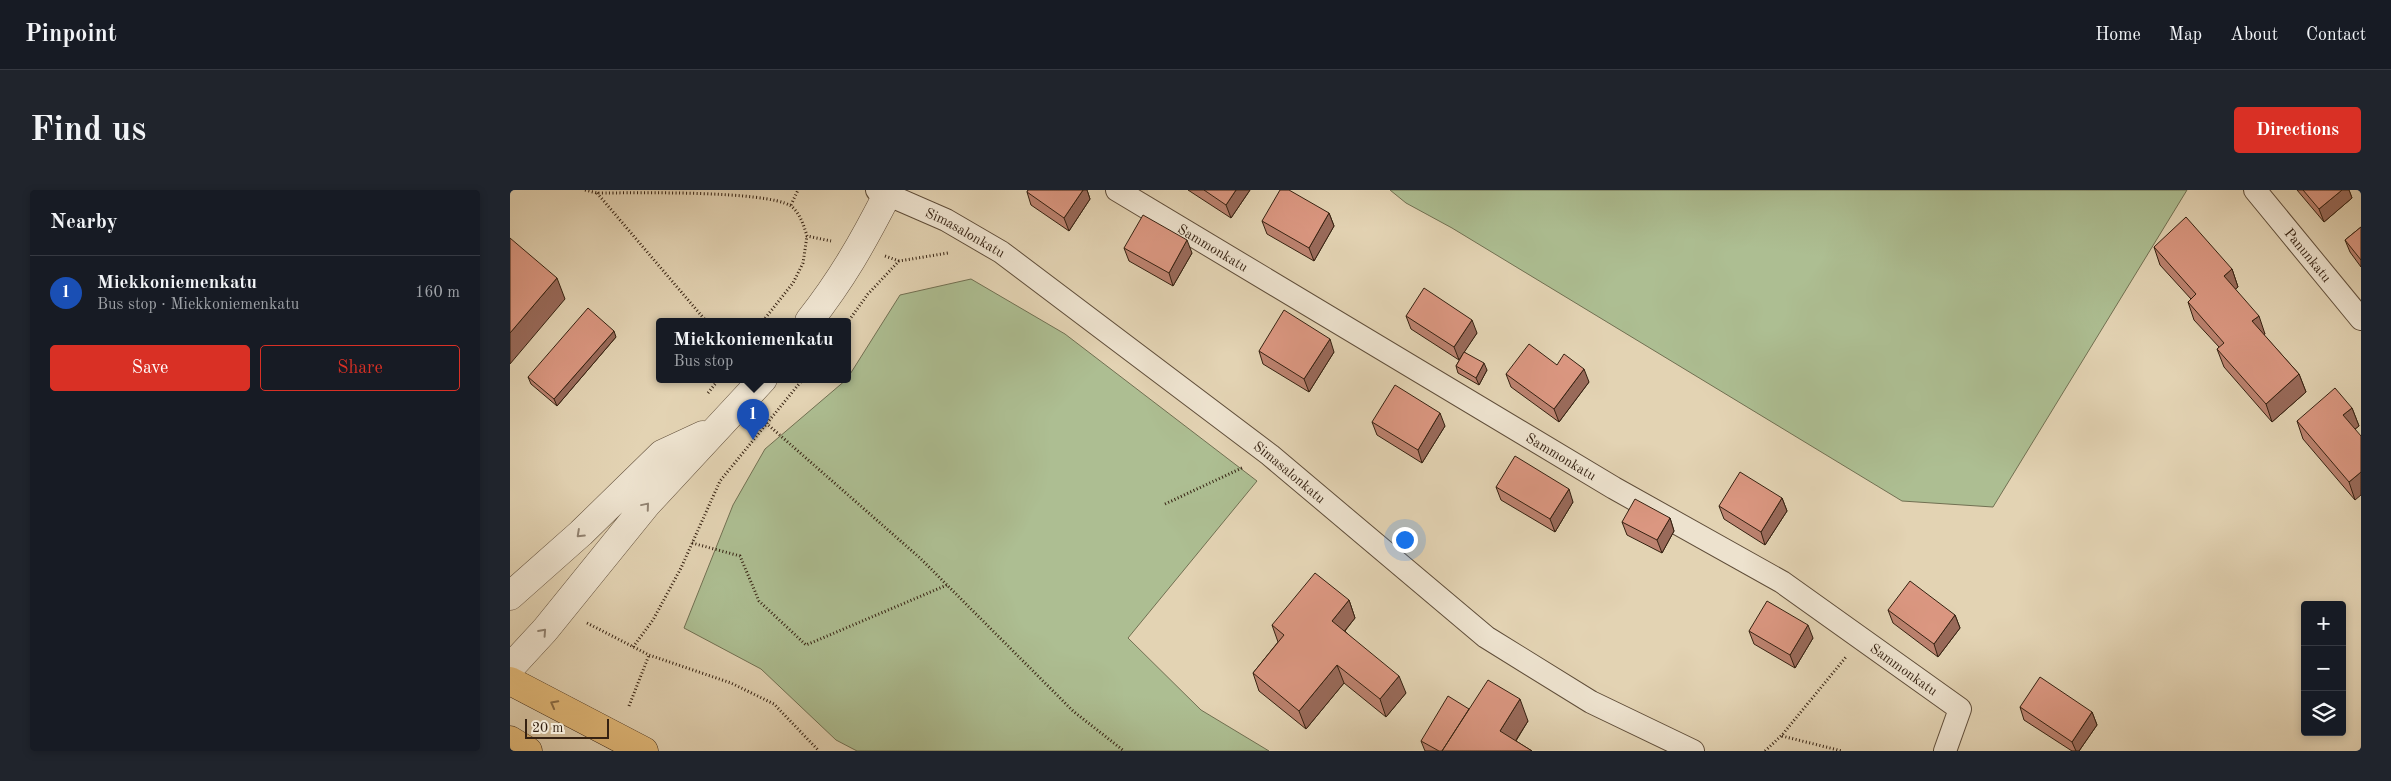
<!DOCTYPE html>
<html lang="en">
<head>
<meta charset="utf-8">
<style>
	body { margin:0; font-family:"Old Standard TT",serif; background:#20242c; color:#f1f3f6 }
	.controls { position:absolute; right:15px; bottom:15px; display:grid; overflow:hidden; border-radius:5px; box-shadow:0 2px 8px #0003 }
	.controls button { width:45px; height:45px; display:grid; place-items:center; padding:0; border:0; border-bottom:1px solid #363941; background:#171b24; color:#f1f3f6; font:25px sans-serif }
	.scale { position:absolute; left:15px; bottom:12px; width:84px; box-sizing:border-box; padding-left:5px; border:2px solid #352111; border-top:0; font-size:14px; line-height:18px; white-space:nowrap; color:#352111; -webkit-text-stroke:4px #ede2ce; paint-order:stroke }
	.you { position:absolute; left:894px; top:349px; width:18px; height:18px; margin:-12px; border:4px solid #fff; border-radius:50%; background:#1a73e8; box-shadow:0 0 0 8px #1a73e833 }
	.badge { display:grid; place-items:center; width:32px; height:32px; border-radius:50%; background:#d93025; color:#fff; font-size:16px; font-weight:700 }
	.pin { position:absolute; translate:-50% -41px; filter:drop-shadow(0 1px 2px #0008) }
	.pin::after { content:''; position:absolute; top:26px; width:18px; height:15px; background:inherit; clip-path:polygon(0 0,100% 0,50% 100%) }
	.popup { position:absolute; left:146px; top:128px; width:195px; height:65px; box-sizing:border-box; display:grid; place-content:center; border-radius:5px; background:#171b24; filter:drop-shadow(0 1px 4px #0005); font-size:16px; white-space:nowrap; color:#9ea1a6 }
	.popup b { font-size:19px; color:#f1f3f6 }
	.popup::after { content:''; position:absolute; left:50%; top:100%; margin-left:-10px; border:10px solid transparent; border-top-color:#171b24 }
	.list { margin:0; padding:0; list-style:none }
	h2 { display:flex; justify-content:space-between; align-items:center; height:65px; margin:0; padding:0 20px; font-size:21px }
	h2 small { font-size:16px; font-weight:400; color:#9ea1a6 }
	.list li { display:grid; grid-template-columns:32px 1fr auto; gap:15px; align-items:center; box-sizing:border-box; height:75px; padding:0 20px; border-top:1px solid #363941 }
	.list b { display:block; font-size:19px; white-space:nowrap }
	.list p { margin:0; font-size:16px; white-space:nowrap; color:#9ea1a6 }
	.list em { font-size:16px; font-style:normal; color:#9ea1a6 }
	.actions { display:flex; gap:10px; padding:15px 20px }
	.actions a { flex:1; padding:11px 0; border:1px solid #d93025; border-radius:5px; text-align:center; font-size:18px; color:#d93025 }
	.actions .main { background:#d93025; color:#fff }
	.icon { flex:none; width:28px; height:28px; fill:none; stroke:currentColor; stroke-width:2; stroke-linecap:round; stroke-linejoin:round }
	.map { position:relative; flex:none; width:1851px; height:561px; overflow:hidden; border-radius:5px }
	header { display:flex; align-items:center; gap:30px; box-sizing:border-box; height:70px; padding:0 25px; background:#171b24; border-bottom:1px solid #363941 }
	header strong { font-size:24px }
	nav { display:flex; gap:28px; margin-inline-start:auto; font-size:18px }
	.intro { display:flex; align-items:center; justify-content:space-between; box-sizing:border-box; height:120px; padding:0 30px }
	h1 { margin:0; font-size:35px }
	.button { padding:12px 22px; border-radius:5px; background:#d93025; color:#fff; font-size:18px; font-weight:700 }
	main { display:flex; gap:30px; padding:0 30px }
	aside { flex:1; background:#171b24; border-radius:5px; box-shadow:0 2px 8px #0003 }
	.map>svg:first-child { display:block }
	.green { fill:#adbe92; stroke:#717052 }
	.lines { fill:none; stroke-linecap:round; stroke-linejoin:round }
	.minor-casing { stroke:#604e3a; stroke-width:24 }
	.tertiary-casing { stroke:#604e3a; stroke-width:29 }
	.trunk-casing { stroke:#352111; stroke-width:29 }
	.path { stroke:#352111; stroke-width:3; stroke-dasharray:1 2.5; stroke-linecap:butt }
	.minor { stroke:#ede2ce; stroke-width:22 }
	.tertiary { stroke:#ede2ce; stroke-width:28 }
	.trunk { stroke:#e2ba7a; stroke-width:28 }
	.wall { fill:#bc826f; stroke:#352111 }
	.shaded-wall { fill:#996a5a; stroke:#352111 }
	.building { fill:#db9781; stroke:#352111 }
	.oneway { stroke:#918270 }
	.oneway2 { stroke:#8c6e46 }
	.labels { text-anchor:middle; stroke-width:5; stroke-linejoin:round; paint-order:stroke }
	.street-label { font-size:14px; fill:#352111; stroke:#ede2ce }
</style>
</head>
<body>
<header>
<strong>Pinpoint</strong>
<nav><a>Home</a><a>Map</a><a>About</a><a>Contact</a></nav>
</header>
<div class="intro"><h1>Find us</h1><a class="button">Directions</a></div>
<main>
<aside>
<h2>Nearby<small></small></h2>
<ul class="list">
<li><span class="badge" style="background:#1a4fb4">1</span><div><b>Miekkoniemenkatu</b><p>Bus stop · Miekkoniemenkatu</p></div><em>160 m</em></li>
</ul>
<div class="actions"><a class="main">Save</a><a>Share</a></div>
</aside>
<div class="map">
<svg width="1851" height="561" viewBox="0 0 1851 561">
	<rect width="100%" height="100%" fill="#e3d3b3"/>
	<filter id="stains"><feTurbulence type="fractalNoise" baseFrequency=".004" numOctaves="4"/><feColorMatrix values="0 0 0 0 .2 0 0 0 0 .09 0 0 0 0 .02 0 0 0 .5 -.17"/></filter>
	<radialGradient id="worn" r=".72"><stop offset=".6" stop-color="#630" stop-opacity="0"/><stop offset="1" stop-color="#630" stop-opacity=".3"/></radialGradient>
	<!-- green -->
	<path class="green" d="M880,0h797l-194,317 -91,-6 -450,-273 -46,-25z
		M461,89l94,55 192,147 -129,157 73,72 68,41h-412l-21,-11 -75,-71 -77,-41 49,-123 32,-56 82,-70 53,-84z"/>
	<g class="lines">
		<!-- minor casing -->
		<g class="minor-casing">
			<g id="minor">
				<path id="s1" d="M367,0l69,30 55,32 269,203 216,182 105,65 102,49"/>
				<path id="s2" d="M607,0l497,298 168,94 178,127 -15,42"/>
				<path id="s3" d="M1745,0l106,129"/>
			</g>
		</g>
		<!-- tertiary casing -->
		<g class="tertiary-casing">
			<path id="tertiary" d="M299,131c33,-42 54,-79 78,-126
				M0,406l71,-63 81,-79 41,-19
				M0,478l35,-38 102,-126 116,-125"/>
		</g>
		<!-- trunk casing -->
		<g class="trunk-casing">
			<path id="trunk" d="M0,491l134,70
				M0,550l18,11"/>
		</g>
		<!-- path -->
		<path class="path" d="M75,0l12,3c39,0 168,-3 194,13 9,7 13,20 16,30l24,5
			M87,3l109,128
			M281,15l7,-15
			M375,66l14,5
			M253,131l30,-38 10,-20 4,-27
			M337,133l21,-29 31,-33 49,-8
			M198,203l11,-14
			M256,233l154,135 153,153 51,40
			M655,314l79,-37
			M182,353l48,13 19,45 47,44 141,-60
			M77,433l62,32 82,28 43,21 45,47
			M123,457l20,-27 28,-52 39,-87 83,-102
			M119,516l20,-51
			M1272,546l60,15
			M1255,561l17,-16 64,-78"/>
		<!-- minor -->
		<use href="#minor" class="minor"/>
		<!-- tertiary -->
		<use href="#tertiary" class="tertiary"/>
		<!-- trunk -->
		<use href="#trunk" class="trunk"/>
	</g>
	<!-- wall -->
	<path class="wall" d="M518,0h59l3,9 -21,32 -38,-26 -4,-13z
		M678,0h62l-19,28z
		M1787,0h52l3,8 -28,24z
		M819,23l5,13 -20,35 -47,-27 -5,-13z
		M1851,37v40l-11,-15 -5,-12z
		M1644,57l78,22 6,18 -3,2 30,45 -1,1 35,39 7,18 -34,30 -48,-55 -7,-18 2,-2 -25,-27 -6,-18 3,-3 -31,-34z
		M614,58l68,5 -19,33 -44,-25z
		M896,126l71,17 -13,19 23,18 -8,15 -21,-12 -2,-7 7,-12 -4,6 -48,-31z
		M106,147l-59,69 -26,-22 -3,-7z
		M749,161l75,1 -25,40 -46,-28z
		M1047,175l32,17 -30,40 -48,-35 -5,-13z
		M1842,218l7,18 -4,3v71l-52,-61 -6,-18z
		M862,232l73,4 -23,37 -45,-28z
		M986,297l77,15 -18,30 -54,-32z
		M1272,308l5,13 -22,34 -41,-26 -5,-13z
		M1160,328l4,13 -12,22 -35,-18 -5,-13z
		M839,410l6,18 -10,13 61,62 -20,24 -42,-34 -38,46 -47,-38 -6,-18 25,-31 -6,-17z
		M1378,420l67,5 5,13 -22,29 -45,-34z
		M1239,441l64,7 -18,30 -41,-24z
		M1510,517l72,5 5,13 -18,26h-7l-48,-31z
		M959,519l59,12 -12,20 16,10h-107l-4,-10z"/>
	<!-- shaded-wall -->
	<path class="shaded-wall" d="M573,0h4l3,9 -21,32 -5,-13z
		M726,0h14l-19,28 -5,-13z
		M1832,0h7l3,8 -28,24 -5,-13z
		M819,23l5,13 -20,35 -5,-13z
		M677,50l5,13 -19,33 -4,-13z
		M1722,79l6,18 -8,7 -6,-18z
		M47,88l8,21 -55,65v-31z
		M1749,126l6,18 -6,5 -7,-18z
		M962,130l5,13 -18,27 -5,-13z
		M104,141l2,6 -59,69 -3,-7z
		M820,149l4,13 -25,40 -5,-13z
		M974,173l3,7 -8,15 -3,-7z
		M1074,179l5,13 -30,40 -5,-13z
		M1789,184l7,18 -34,30 -6,-18z
		M1842,218l7,18 -9,7 -7,-18z
		M930,223l5,13 -23,37 -4,-13z
		M1851,282v23l-6,5 -6,-18z
		M1059,299l4,13 -18,30 -5,-13z
		M1272,308l5,13 -22,34 -4,-13z
		M1160,328l4,13 -12,22 -5,-13z
		M839,410l6,18 -17,21 -6,-18z
		M1445,425l5,13 -22,29 -4,-13z
		M1298,435l5,13 -18,30 -5,-13z
		M827,475l7,18 -38,46 -7,-18z
		M889,486l7,17 -20,24 -6,-18z
		M1010,509l8,22 -19,30 -9,-20z
		M1582,522l5,13 -18,26h-3l-4,-9z"/>
	<!-- building -->
	<path class="building" d="M518,0h55l-19,28 -37,-26z
		M694,0h32l-10,15z
		M770,0h9l40,23 -20,35 -47,-27z
		M1793,0h39l-23,19z
		M633,25l44,25 -18,33 -45,-25z
		M1676,27l46,52 -8,7 35,40 -7,5 47,53 -33,30 -49,-55 7,-6 -36,-41 8,-8 -42,-47z
		M1851,37v33l-16,-20z
		M0,48l47,40 -47,55z
		M914,98l48,32 -18,27 -48,-31z
		M78,118l26,23 -60,68 -26,-22z
		M774,120l46,29 -26,40 -45,-28z
		M1019,154l28,21 7,-11 20,15 -30,40 -48,-35z
		M954,162l20,11 -8,15 -20,-12z
		M885,195l45,28 -22,37 -46,-28z
		M1825,198l17,20 -9,7 18,21v36l-12,10 -52,-61z
		M1005,266l54,33 -19,30 -54,-32z
		M1230,282l42,26 -21,34 -42,-26z
		M1125,309l35,19 -13,22 -35,-18z
		M805,383l34,27 -17,21 67,55 -19,23 -43,-34 -38,46 -46,-38 31,-38 -12,-10z
		M1400,391l45,34 -21,29 -46,-34z
		M1257,411l41,24 -18,30 -41,-24z
		M1530,487l52,35 -20,30 -52,-35z
		M978,490l32,19 -20,32 32,20h-90z
		M938,506l21,13 -27,42h-3l-18,-10z"/>
	<!-- one-way arrows -->
	<defs><path id="oneway-chevron" d="M-2-3.5L2.5 0L-2 3.5" fill="none" stroke-width="1.6" stroke-linecap="round" stroke-linejoin="round" transform="scale(1.25)"/></defs>
	<g class="oneway">
		<use href="#oneway-chevron" transform="translate(136 316) rotate(-50)"/>
		<use href="#oneway-chevron" transform="translate(70 344) rotate(137)"/>
		<use href="#oneway-chevron" transform="translate(33 442) rotate(-48)"/>
	</g>
	<use class="oneway2" href="#oneway-chevron" transform="translate(44 514) rotate(-152)"/>
	<g class="labels">
		<!-- street labels -->
		<g class="street-label">
			<text dy="5" stroke="none"><textPath href="#s1" startOffset="98">Simasalonkatu</textPath></text>
			<text dy="5" stroke="none"><textPath href="#s2" startOffset="112">Sammonkatu</textPath></text>
			<text dy="5" stroke="none"><textPath href="#s3" startOffset="84">Panunkatu</textPath></text>
			<text dy="5" stroke="none"><textPath href="#s2" startOffset="518">Sammonkatu</textPath></text>
			<text dy="5" stroke="none"><textPath href="#s1" startOffset="502">Simasalonkatu</textPath></text>
			<text dy="5" stroke="none"><textPath href="#s2" startOffset="922">Sammonkatu</textPath></text>
		</g>
	</g>
	<rect width="100%" height="100%" filter="url(#stains)"/>
	<rect width="100%" height="100%" fill="url(#worn)"/>
</svg>
<div class="controls">
<button>+</button>
<button>−</button>
<button><svg class="icon" aria-label="layers" viewBox="0 0 24 24"><path d="M12 4l9 5-9 5-9-5zM3 14l9 5 9-5"/></svg></button>
</div>
<div class="scale">20 m</div>
<div class="you"></div>
<div class="pin badge" style="left:243px;top:250px;background:#1a4fb4">1</div>
<div class="popup"><b>Miekkoniemenkatu</b>Bus stop</div>
</div>
</main>
</body>
</html>
